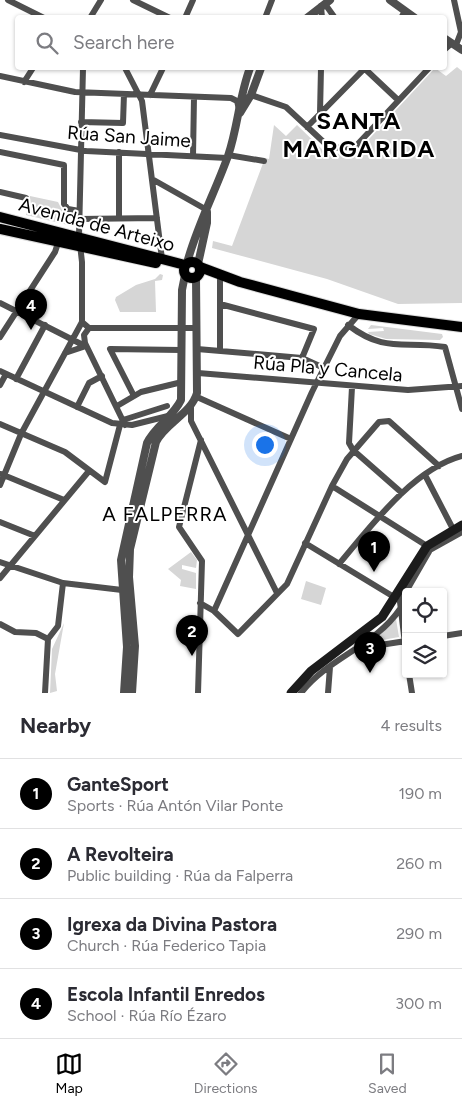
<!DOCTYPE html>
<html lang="en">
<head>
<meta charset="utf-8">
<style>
	body { margin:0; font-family:Figtree,sans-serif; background:#f7f7f7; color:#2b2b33 }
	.controls { position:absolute; right:15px; bottom:15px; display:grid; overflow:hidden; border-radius:5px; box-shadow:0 1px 4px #0004 }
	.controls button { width:45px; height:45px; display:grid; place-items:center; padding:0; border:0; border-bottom:1px solid #e1e1e2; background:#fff; color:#2b2b33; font:25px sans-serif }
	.you { position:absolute; left:264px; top:444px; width:18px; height:18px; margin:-12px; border:4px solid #fff; border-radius:50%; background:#1a73e8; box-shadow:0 0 0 8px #1a73e833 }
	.badge { display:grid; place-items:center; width:32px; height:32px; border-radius:50%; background:#000; color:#fff; font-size:16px; font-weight:700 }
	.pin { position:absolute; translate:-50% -41px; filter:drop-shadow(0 1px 2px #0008) }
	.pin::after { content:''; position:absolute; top:26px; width:18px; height:15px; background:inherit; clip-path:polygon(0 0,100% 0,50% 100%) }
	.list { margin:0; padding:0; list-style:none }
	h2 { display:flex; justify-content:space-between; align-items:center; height:65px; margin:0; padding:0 20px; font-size:21px }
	h2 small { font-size:16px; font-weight:400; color:#7c7c81 }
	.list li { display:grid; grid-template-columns:32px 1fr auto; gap:15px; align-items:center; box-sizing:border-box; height:70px; padding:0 20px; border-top:1px solid #e1e1e2 }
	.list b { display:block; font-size:19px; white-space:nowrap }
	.list p { margin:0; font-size:16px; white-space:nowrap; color:#7c7c81 }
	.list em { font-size:16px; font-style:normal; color:#7c7c81 }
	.icon { flex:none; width:28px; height:28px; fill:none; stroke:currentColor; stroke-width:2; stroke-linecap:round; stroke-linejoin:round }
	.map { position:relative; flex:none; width:462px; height:693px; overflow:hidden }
	.search { position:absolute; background:#fff; box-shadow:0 1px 4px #0004; left:15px; right:15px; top:15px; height:55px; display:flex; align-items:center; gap:12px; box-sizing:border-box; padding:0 18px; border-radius:5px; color:#7c7c81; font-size:19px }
	.sheet { height:345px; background:#fff }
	nav { display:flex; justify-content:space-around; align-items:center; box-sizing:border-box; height:70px; border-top:1px solid #e1e1e2; background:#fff; font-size:14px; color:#7c7c81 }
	nav a { display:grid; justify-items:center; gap:2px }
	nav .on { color:#000 }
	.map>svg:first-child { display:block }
	.green { fill:#d6d6d6 }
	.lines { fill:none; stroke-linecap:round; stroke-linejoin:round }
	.primary-casing { stroke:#dbdbdb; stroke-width:12 }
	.minor { stroke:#4f4f4f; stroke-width:6 }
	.tertiary { stroke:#4f4f4f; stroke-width:8 }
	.secondary { stroke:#1c1c1c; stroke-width:9 }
	.primary { stroke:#000; stroke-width:10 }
	.labels { text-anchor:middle; stroke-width:4; stroke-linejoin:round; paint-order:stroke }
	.street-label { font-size:19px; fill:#000; stroke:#fff }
	.neighbourhood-label { font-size:20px; letter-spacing:1px; fill:#000; stroke:#fff }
	.district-label { font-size:24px; font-weight:bold; letter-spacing:1px; fill:#000; stroke:#fff }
</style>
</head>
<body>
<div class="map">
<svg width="462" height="693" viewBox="0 0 462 693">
	<rect width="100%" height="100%" fill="#fff"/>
	<!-- green -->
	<path class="green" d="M457,67l5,4v232l-64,1 -71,-25 -115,-31 1,-7 19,5 33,-88 4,1 5,-34 12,11 11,-11 30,29 29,-1 79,-85 11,8z
		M30,196l28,6 4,8 8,5 -2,10 -42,-10z
		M160,274l3,1 -1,5 -7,1 1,31h-36l-5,-12 1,-3 20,-12 19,-6z
		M371,325l71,9 1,3 -3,3 -54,-1 -17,-5 -1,-2 16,-1 -1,-3 -15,1z
		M191,552l6,8 -1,8 -14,-3v4l14,4v16l-16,-3 1,-6 -13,-11z
		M306,581l20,7 -5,17 -20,-6z
		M396,619l3,18 -22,4 -1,-2z
		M64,623l-9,51 2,17 -7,2 2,-44z"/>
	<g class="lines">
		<!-- primary casing -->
		<g class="primary-casing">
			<path id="primary" d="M0,217l185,48
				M0,229l156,34
				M184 270a8 8 0 1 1 16 0a8 8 0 1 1-16 0Z
				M200,267l40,15 119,32 103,13"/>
		</g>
		<!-- minor -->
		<path class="minor" d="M8,0l36,18
			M133,0l37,18
			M454,0l7,32 -5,13
			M325,4l10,14
			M321,6l1,12
			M90,18l11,-18
			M185,18l8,-18
			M265,18l7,-18
			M401,18l4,-7
			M444,50l8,-7
			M125,68l17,33 20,158
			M364,68l34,32
			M0,76l75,16 156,6 6,3 2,8
			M24,82l9,-14
			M150,95l13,-27
			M251,95l35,12 44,41 25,-1 74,-79
			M320,113l1,-45
			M81,122l42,1 1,-29
			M307,127l58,-59
			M0,135l86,16 141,7
			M0,152l64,13v39l4,5 11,2
			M119,152v66
			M228,155l36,6
			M193,156l1,-59
			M152,179l55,31
			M0,192l26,6
			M79,219l78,-1
			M0,303l85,43
			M220,304l94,25 -12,29
			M82,322l7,6h108
			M348,325c38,29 56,15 97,22l17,62
			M89,328l-5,7 1,8 40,82
			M0,337l55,-85 3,-9
			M197,349l105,9 22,10
			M220,351v-73
			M65,353l21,-7
			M0,371l112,52 20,2 36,-9
			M198,373l210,17 54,-4
			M16,379l29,-54
			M0,385l6,-11
			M352,387l-3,56 4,7 49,43
			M134,396l-24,-47 71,1
			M197,397l94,42
			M191,405v16l86,172
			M117,406l24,-14 41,-10
			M77,407l12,-24 13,-7
			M123,420l44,-14
			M0,424l65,28 40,30 15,-57
			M1,474l63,26
			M425,475l28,54
			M0,485l21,-51 61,-112v-60l-3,-26 4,-168
			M332,486l95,60
			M0,522l35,14
			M305,543l89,54
			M0,562l63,21 59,7
			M339,564c32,-38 74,-95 123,-108
			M0,578l89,-107
			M200,603l14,8 24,23 49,-50 45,-98 15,-27 32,-37 10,-1 50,45
			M214,611l98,-219 28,-56 19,-22
			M0,624l15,8 21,1 12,6
			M443,636l19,-3
			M361,648l45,-7
			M406,652l-6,-50 30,-52 32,-18
			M409,674l3,19
			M45,693l3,-54 10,-13 5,-43
			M198,693l4,-132 -23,-34 22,-87
			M301,693c27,-35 74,-47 99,-84
			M328,693l2,-26"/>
		<!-- tertiary -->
		<path class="tertiary" d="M390,0l25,18
			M307,18l23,-18
			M444,38l18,12
			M240,113l11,-18 10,-27
			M187,263c10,-37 28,-71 41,-107 10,-29 11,-59 22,-88
			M198,264l9,-41v-11
			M124,693l3,-46 -6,-87 26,-117c8,-17 26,-26 34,-43l1,-110 3,-15
			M132,693l3,-47 -6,-69 1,-28 26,-107c9,-19 35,-28 41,-49l-1,-116"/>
		<!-- secondary -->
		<path class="secondary" d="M291,693l20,-22 71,-54 45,-71 35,-21"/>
		<!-- primary -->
		<use href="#primary" class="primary"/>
	</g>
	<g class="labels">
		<!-- street labels -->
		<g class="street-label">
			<text transform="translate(129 136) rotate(4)" y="7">Rúa San Jaime</text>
			<text transform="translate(97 224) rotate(15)" y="7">Avenida de Arteixo</text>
			<text transform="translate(328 368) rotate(5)" y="7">Rúa Pla y Cancela</text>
		</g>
		<!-- neighbourhood labels -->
		<g class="neighbourhood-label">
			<text x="165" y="521">A FALPERRA</text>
		</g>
		<!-- district labels -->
		<g class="district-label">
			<text x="359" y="129">SANTA<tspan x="359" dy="28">MARGARIDA</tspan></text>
		</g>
	</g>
</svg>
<div class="controls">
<button><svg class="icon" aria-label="locate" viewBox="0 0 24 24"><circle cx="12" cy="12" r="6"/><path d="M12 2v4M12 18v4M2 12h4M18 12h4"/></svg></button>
<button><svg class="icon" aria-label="layers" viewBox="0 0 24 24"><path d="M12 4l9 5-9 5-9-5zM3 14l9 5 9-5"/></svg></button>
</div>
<div class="you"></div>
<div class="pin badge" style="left:374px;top:572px">1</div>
<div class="pin badge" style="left:192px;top:656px">2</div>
<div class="pin badge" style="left:370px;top:673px">3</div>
<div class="pin badge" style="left:31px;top:330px">4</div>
<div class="search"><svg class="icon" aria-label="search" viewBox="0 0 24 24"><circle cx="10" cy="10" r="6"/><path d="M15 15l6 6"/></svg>Search here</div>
</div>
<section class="sheet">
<h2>Nearby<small>4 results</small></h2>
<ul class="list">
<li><span class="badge">1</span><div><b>GanteSport</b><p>Sports · Rúa Antón Vilar Ponte</p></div><em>190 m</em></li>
<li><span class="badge">2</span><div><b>A Revolteira</b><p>Public building · Rúa da Falperra</p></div><em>260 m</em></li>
<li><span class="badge">3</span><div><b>Igrexa da Divina Pastora</b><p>Church · Rúa Federico Tapia</p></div><em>290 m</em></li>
<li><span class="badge">4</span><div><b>Escola Infantil Enredos</b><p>School · Rúa Río Ézaro</p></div><em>300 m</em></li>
</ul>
</section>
<nav>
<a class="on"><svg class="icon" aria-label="map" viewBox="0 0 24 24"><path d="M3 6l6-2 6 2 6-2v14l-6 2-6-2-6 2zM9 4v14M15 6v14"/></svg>Map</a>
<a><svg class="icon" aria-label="directions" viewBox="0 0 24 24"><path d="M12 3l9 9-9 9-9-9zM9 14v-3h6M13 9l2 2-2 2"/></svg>Directions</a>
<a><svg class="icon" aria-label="saved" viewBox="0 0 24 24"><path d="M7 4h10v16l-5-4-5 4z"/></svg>Saved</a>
</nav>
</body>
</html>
